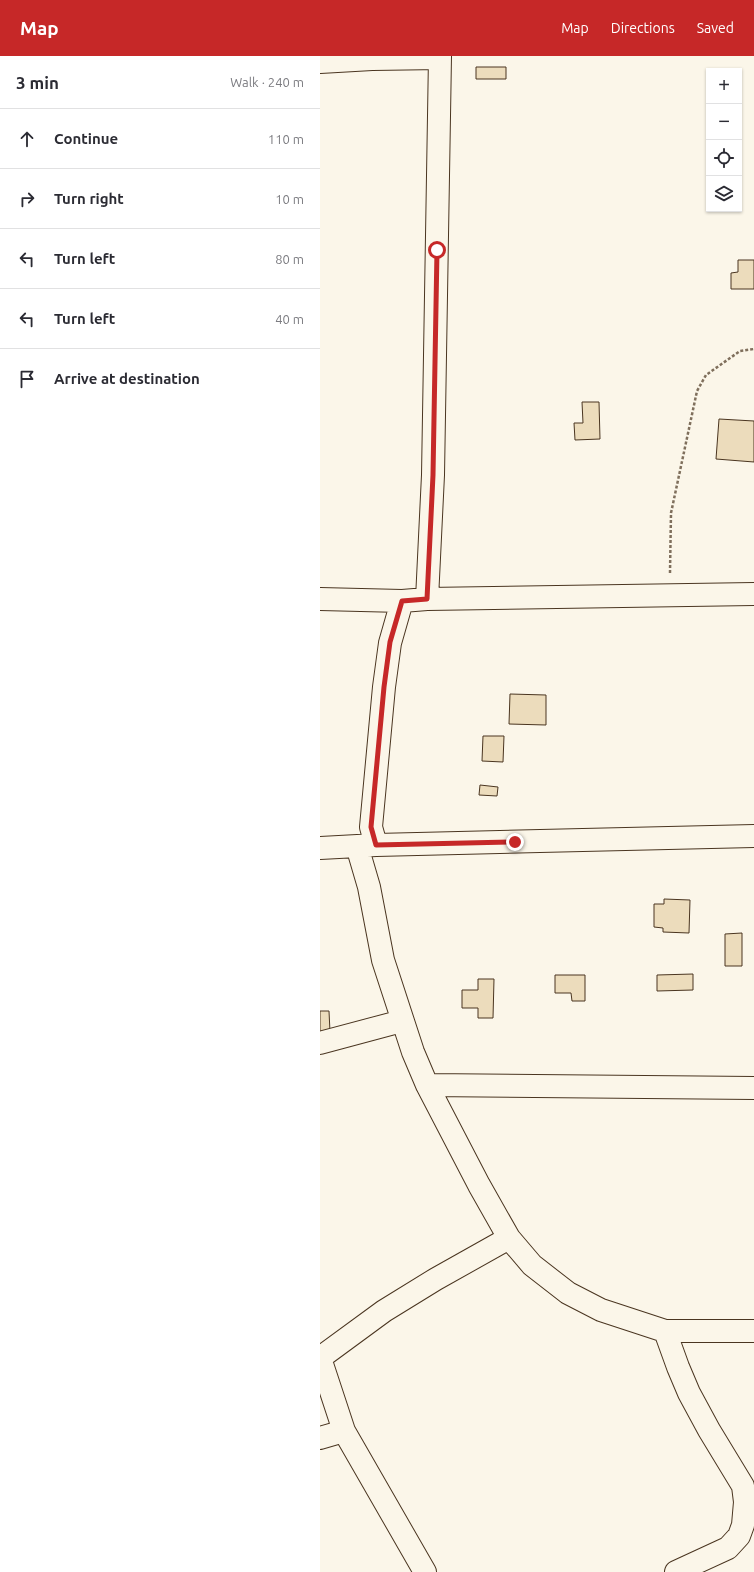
<!DOCTYPE html>
<html lang="en">
<head>
<meta charset="utf-8">
<style>
	body { margin:0; font-family:Ubuntu,sans-serif; background:#f2f2f3; color:#2b2b33 }
	.controls { position:absolute; right:12px; top:12px; display:grid; overflow:hidden; border-radius:0px; box-shadow:0 1px 3px #0004 }
	.controls button { width:36px; height:36px; display:grid; place-items:center; padding:0; border:0; border-bottom:1px solid #e1e1e2; background:#fff; color:#2b2b33; font:20px sans-serif }
	.stop { position:absolute; width:12px; height:12px; margin:-9px; border:3px solid #c62828; border-radius:50%; background:#fff }
	.stop.end { background:#c62828; border-color:#fff; box-shadow:0 1px 4px #0008 }
	.list { margin:0; padding:0; list-style:none }
	h2 { display:flex; justify-content:space-between; align-items:center; height:52px; margin:0; padding:0 16px; font-size:17px }
	h2 small { font-size:13px; font-weight:400; color:#7c7c81 }
	.list li { display:grid; grid-template-columns:26px 1fr auto; gap:12px; align-items:center; box-sizing:border-box; height:60px; padding:0 16px; border-top:1px solid #e1e1e2 }
	.list b { display:block; font-size:15px; white-space:nowrap }
	.list em { font-size:13px; font-style:normal; color:#7c7c81 }
	.icon { flex:none; width:22px; height:22px; fill:none; stroke:currentColor; stroke-width:2; stroke-linecap:round; stroke-linejoin:round }
	.map { position:relative; flex:none; width:434px; height:1516px; overflow:hidden }
	header { display:flex; align-items:center; gap:24px; box-sizing:border-box; height:56px; padding:0 20px; background:#c62828; color:#fff }
	header strong { font-size:19px }
	nav { display:flex; gap:22px; margin-inline-start:auto; font-size:14px }
	main { display:flex }
	aside { flex:1; background:#fff }
	.map>svg:first-child { display:block }
	.building { fill:#ecdcbc; stroke:#4a3520 }
	.lines { fill:none; stroke-linecap:round; stroke-linejoin:round }
	.minor-casing { stroke:#4a3520; stroke-width:24 }
	.path { stroke:#7f6f5c; stroke-width:2.5; stroke-dasharray:3 2; stroke-linecap:butt }
	.minor { stroke:#fbf6e9; stroke-width:22 }
	.route { stroke:#c62828; stroke-width:5 }
</style>
</head>
<body>
<header>
<strong>Map</strong>
<nav><a>Map</a><a>Directions</a><a>Saved</a></nav>
</header>
<main>
<aside>
<h2>3 min<small>Walk · 240 m</small></h2>
<ul class="list">
<li><svg class="icon" aria-label="ahead" viewBox="0 0 24 24"><path d="M12 20V5M6 11l6-6 6 6"/></svg><div><b>Continue</b></div><em>110 m</em></li>
<li><svg class="icon" aria-label="right" viewBox="0 0 24 24"><path d="M7 20v-9h11M14 6l5 5-5 5"/></svg><div><b>Turn right</b></div><em>10 m</em></li>
<li><svg class="icon" aria-label="left" viewBox="0 0 24 24"><path d="M17 20v-9H6M10 6l-5 5 5 5"/></svg><div><b>Turn left</b></div><em>80 m</em></li>
<li><svg class="icon" aria-label="left" viewBox="0 0 24 24"><path d="M17 20v-9H6M10 6l-5 5 5 5"/></svg><div><b>Turn left</b></div><em>40 m</em></li>
<li><svg class="icon" aria-label="arrive" viewBox="0 0 24 24"><path d="M6 21V4h12l-3 4 3 4H6"/></svg><div><b>Arrive at destination</b></div></li>
</ul>
</aside>
<div class="map">
<svg width="434" height="1516" viewBox="0 0 434 1516">
	<rect width="100%" height="100%" fill="#fbf6e9"/>
	<!-- building -->
	<path class="building" d="M156,11h30v12h-30z
		M418,204h16v29h-23v-16l7,-1z
		M262,346h17l1,37 -25,1 -1,-17h9z
		M399,363l35,2v41l-38,-3z
		M190,638l36,1v30l-37,-1z
		M163,680h21l-1,26 -21,-1z
		M160,729l18,2 -1,9 -18,-1z
		M344,843l26,1 -1,33 -26,-1v-4l-9,-1v-23h10z
		M422,877v33h-17v-32z
		M373,918v16l-36,1v-16z
		M235,919h30v26h-13l-1,-8h-16z
		M158,923h16l-1,39h-15v-10h-16v-18h16z
		M0,955h9l1,21h-10z"/>
	<g class="lines">
		<!-- minor casing -->
		<g class="minor-casing">
			<path id="minor" d="M0,6l52,-3 68,-1
				M0,543l82,2 25,-2 327,-5
				M107,543l6,-124 7,-419
				M56,789l-5,-18 13,-140 6,-44 12,-42
				M37,790l12,41 14,73 30,92 14,33 52,100 30,53 23,27 36,28 33,17 64,21h89
				M0,792l56,-3 378,-9
				M0,987l82,-22
				M107,1029l327,3
				M345,1275l13,36 11,26 20,37 34,56 2,16 -2,23 -4,11 -11,12 -52,24
				M0,1302l24,73 81,141
				M0,1302l64,-47 52,-32 73,-41
				M0,1382l24,-7"/>
		</g>
		<!-- path -->
		<path class="path" d="M350,517l1,-60 26,-122 9,-16 34,-24 14,-2"/>
		<!-- minor -->
		<use href="#minor" class="minor"/>
	</g>
	<g class="lines">
		<!-- route -->
		<path class="route" d="M117,194l-4,225 -6,124 -25,2 -12,41 -6,45 -13,140 5,18 139,-3"/>
	</g>
</svg>
<div class="controls">
<button>+</button>
<button>−</button>
<button><svg class="icon" aria-label="locate" viewBox="0 0 24 24"><circle cx="12" cy="12" r="6"/><path d="M12 2v4M12 18v4M2 12h4M18 12h4"/></svg></button>
<button><svg class="icon" aria-label="layers" viewBox="0 0 24 24"><path d="M12 4l9 5-9 5-9-5zM3 14l9 5 9-5"/></svg></button>
</div>
<div class="stop" style="left:117px;top:194px"></div>
<div class="stop end" style="left:195px;top:786px"></div>
</div>
</main>
</body>
</html>
